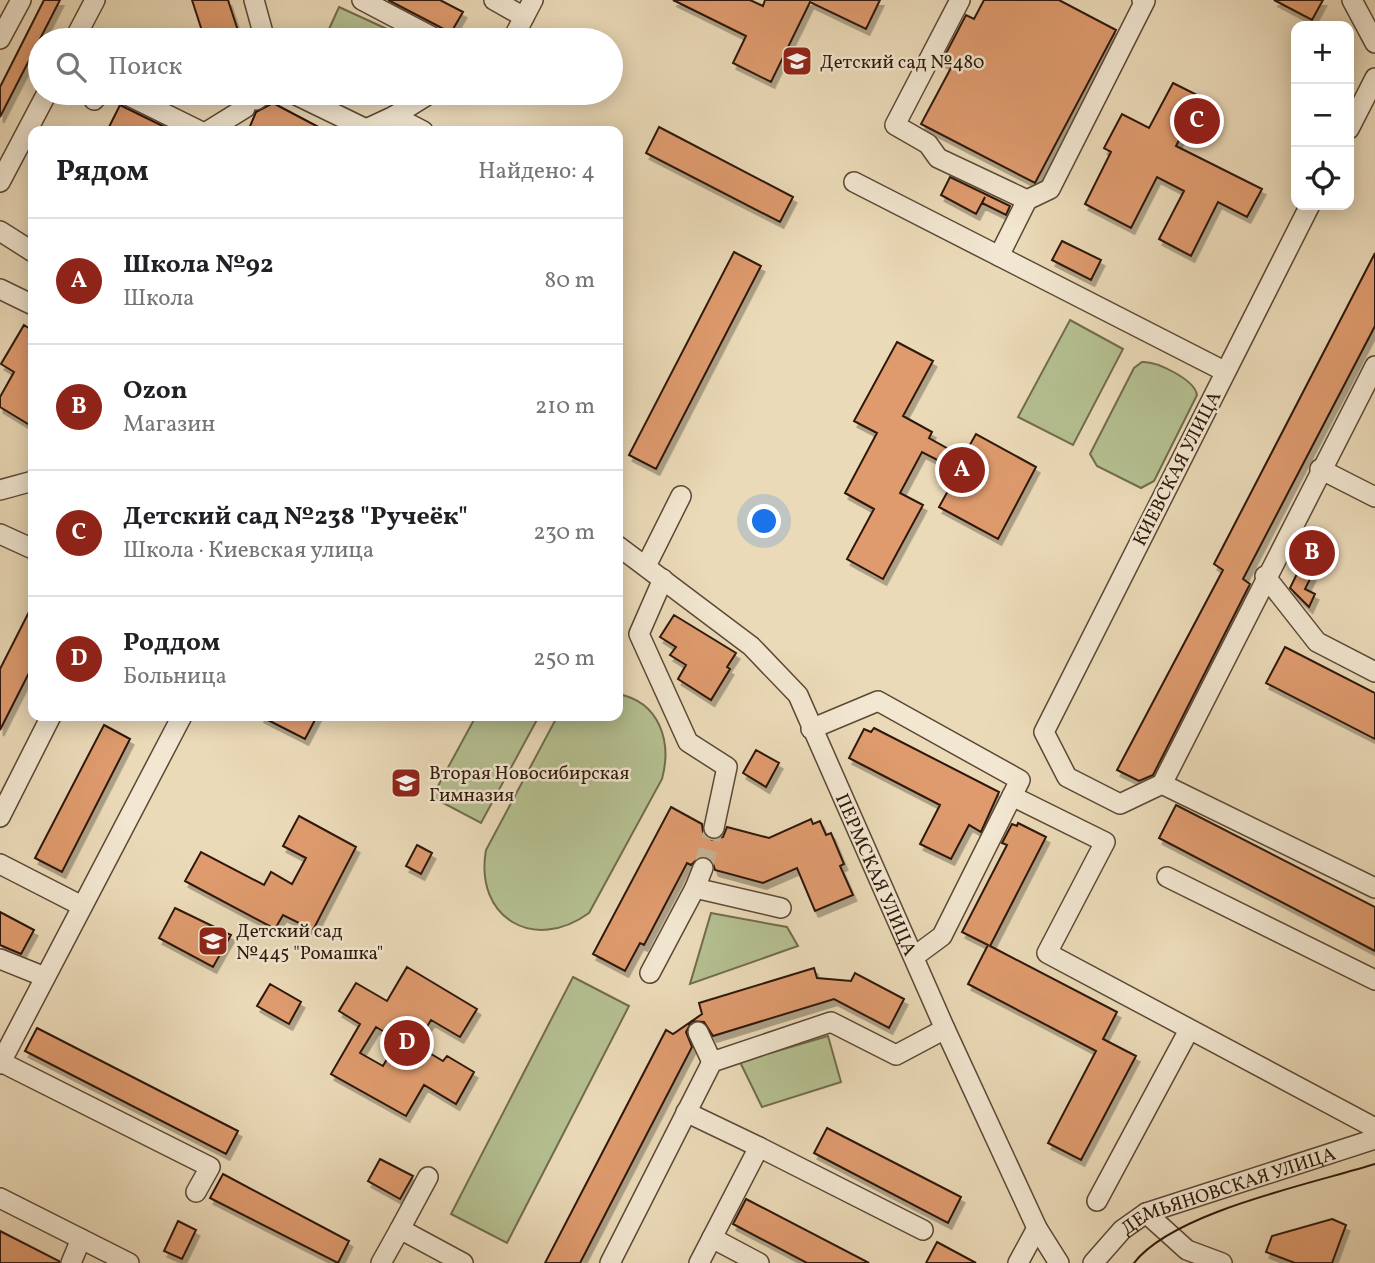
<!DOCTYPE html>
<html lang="ru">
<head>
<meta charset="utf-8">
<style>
	body { margin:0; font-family:Vollkorn,serif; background:#f2f2f2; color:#202124 }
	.controls { position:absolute; right:21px; top:21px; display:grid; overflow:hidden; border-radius:14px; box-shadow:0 4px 18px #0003 }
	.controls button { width:63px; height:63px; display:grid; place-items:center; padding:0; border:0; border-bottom:2px solid #e0e0e0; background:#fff; color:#202124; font:35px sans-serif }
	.you { position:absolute; left:765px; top:522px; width:24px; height:24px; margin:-18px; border:5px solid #fff; border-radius:50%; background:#1a73e8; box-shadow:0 0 0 10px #1a73e833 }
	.badge { display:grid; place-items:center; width:46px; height:46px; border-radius:50%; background:#8f2418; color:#fff; font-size:23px; font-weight:700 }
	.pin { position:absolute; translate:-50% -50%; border:4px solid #fff; box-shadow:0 2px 7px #0006 }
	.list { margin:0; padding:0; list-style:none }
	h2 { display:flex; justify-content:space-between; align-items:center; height:91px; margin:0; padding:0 28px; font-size:30px }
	h2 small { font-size:23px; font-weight:400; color:#757577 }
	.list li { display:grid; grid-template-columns:46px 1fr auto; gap:21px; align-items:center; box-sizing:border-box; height:126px; padding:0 28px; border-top:2px solid #e0e0e0 }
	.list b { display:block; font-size:26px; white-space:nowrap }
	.list p { margin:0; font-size:23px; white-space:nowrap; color:#757577 }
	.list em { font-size:23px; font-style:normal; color:#757577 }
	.icon { flex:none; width:38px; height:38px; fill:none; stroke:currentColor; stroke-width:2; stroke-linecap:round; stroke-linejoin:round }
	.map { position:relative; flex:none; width:1375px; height:1263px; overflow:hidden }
	.search { position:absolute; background:#fff; box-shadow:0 4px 18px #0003; left:28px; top:28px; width:595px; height:77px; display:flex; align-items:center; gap:18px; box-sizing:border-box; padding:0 24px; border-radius:38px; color:#757577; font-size:26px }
	.panel { position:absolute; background:#fff; box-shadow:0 4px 18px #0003; left:28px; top:126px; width:595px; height:595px; border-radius:14px }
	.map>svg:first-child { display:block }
	.green { fill:#b5c091; stroke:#716c4d; stroke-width:2 }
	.building { fill:#df9b6e; stroke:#2d1809; stroke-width:2; fill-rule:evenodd; filter:url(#shadow) }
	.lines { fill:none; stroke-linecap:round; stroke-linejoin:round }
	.minor-tunnel { stroke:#c5b395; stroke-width:19; stroke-dasharray:19 10; stroke-linecap:butt }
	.minor-casing { stroke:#5c4835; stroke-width:22 }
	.minor { stroke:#f2e7d1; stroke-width:19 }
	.tram { stroke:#2d1809; stroke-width:2 }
	.labels { text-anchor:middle; stroke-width:5; stroke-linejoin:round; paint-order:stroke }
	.poi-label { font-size:19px; fill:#2d1809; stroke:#f2e7d1; text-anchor:start }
	.street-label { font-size:19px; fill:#2d1809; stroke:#f2e7d1 }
</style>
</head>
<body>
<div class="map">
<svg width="1375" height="1263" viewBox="0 0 1375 1263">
	<defs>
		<filter id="shadow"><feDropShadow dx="3.5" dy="6" stdDeviation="0" flood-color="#0004"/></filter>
	</defs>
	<rect width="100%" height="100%" fill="#ebdab8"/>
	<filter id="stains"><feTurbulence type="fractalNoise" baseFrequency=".00286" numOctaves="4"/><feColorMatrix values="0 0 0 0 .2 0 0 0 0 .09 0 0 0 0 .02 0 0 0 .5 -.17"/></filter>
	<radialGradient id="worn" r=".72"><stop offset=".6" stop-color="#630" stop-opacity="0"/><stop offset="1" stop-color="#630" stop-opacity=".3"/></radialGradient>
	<!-- green -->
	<path class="green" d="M339,7l72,33h-87z
		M1070,320l53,29 -50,96 -55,-28z
		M1142,362c15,-1 53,18 55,33l-43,86 -13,7 -44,-22 -7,-12 44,-86z
		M618,694c42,8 54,48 44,85l-73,134c-55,40 -115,5 -103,-63l71,-133 61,-1z
		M476,716h63l-58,107 -49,-26z
		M711,913l76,14 11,19 -108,38z
		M573,977l56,29 -122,237 -56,-29z
		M828,1036l13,46 -79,25 -22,-45z"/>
	<!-- building -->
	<path class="building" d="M44,0h16l-60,117v-30z
		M192,0h36l13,40h-36z
		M388,0h52l23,12 -14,24 -5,-7z
		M673,0h77l13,6 2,-6h115l-14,29 -56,-27 -39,80 -38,-19 13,-27z
		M984,0h75l57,30 -81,153 -114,-59 31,-58 -10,-5 24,-46 8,4z
		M1274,0h49l-11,20z
		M1173,83l28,14 -25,49 86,43 -15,28 -29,-15 -27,54 -32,-17 25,-48 -27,-14 -26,51 -46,-24 26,-52 -7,-4 18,-34 27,14z
		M273,103l53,28h-78l8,-19z
		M120,105l53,26h-66z
		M659,127l134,70 -13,25 -134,-69z
		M950,177l60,29 -4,9 -24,-12 3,-6 -9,17 -35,-19z
		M1062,241l39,19 -10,20 -39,-20z
		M734,252l27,14 -105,203 -27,-14z
		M1375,253v73l-132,253 7,5 -97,191 -14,6 -22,-11 106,-200 -9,-6z
		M24,325l9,6v96l-33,-20v-10l14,-25 -13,-8z
		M897,342l36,19 -30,55 29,16 -3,6 34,19 13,-23 60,33 -38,72 -59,-32 20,-36 -37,-19 -22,41 23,12 -40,74 -36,-20 27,-50 -29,-16 32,-60 -23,-12z
		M1313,541l13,6 -21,42 10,5 -6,13 -19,-19z
		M33,604v61l-33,65v-61z
		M674,615l62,38 -9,14 3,2 -19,31 -33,-21 8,-14 -16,-10 6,-8 -16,-10z
		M1285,647l90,46v46l-109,-56z
		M260,716h57l-12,23z
		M104,725l26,14 -68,133 -27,-14z
		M874,728l125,64 -18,40 -12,-7 -18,34 -31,-15 20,-39 -91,-47 15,-29 7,3z
		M756,750l23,13 -13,24 -23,-14z
		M1176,805l199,102v44l-216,-113z
		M671,807l31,17 1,8 9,8 11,-3 4,-10 42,11 42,-19 2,5 7,-3 6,14 5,-2 13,31 -4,2 13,29 -38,16 -18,-43 -34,15 -48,-13 -3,-10 -11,-4 -10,9 -4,-2 -43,82 -4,-2 -15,28 -32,-17z
		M299,816l57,31 -43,83 -30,-15 -8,14 -90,-48 16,-29 63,33 7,-13 21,12 14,-26 -23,-12z
		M1018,823l28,14 -56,109 127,66 -14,27 33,17 -55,104 -33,-17 48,-92 -128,-67 20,-39 -26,-13 45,-87 -5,-2 10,-19 5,2z
		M417,845l15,8 -11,21 -15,-8z
		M175,908l56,27 -18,32 -54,-29z
		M0,912l34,18 -13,24 -21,-9z
		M407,967l70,42 -17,28 -29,-17 -15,25 27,16 4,-5 27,16 -18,32 -32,-19 -18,31 -75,-42 29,-50 -21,-13 17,-28 31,18zM376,1027l22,13 -15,26 -23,-13z
		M814,968l3,10 34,3 4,-8 49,26 -15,29 -55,-29 -121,37 -9,-14 -12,-1 -6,11 6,15 -112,216h-35l121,-233 7,4 29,-20 -3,-11z
		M270,984l31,18 -12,22 -32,-18z
		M37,1028l201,103 -12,23 -201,-103z
		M827,1128l134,69 -13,26 -134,-70z
		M380,1159l33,17 -13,23 -32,-18z
		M223,1174l126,67 -11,22 -128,-65z
		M746,1199l123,64h-62l-74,-39z
		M1332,1219l14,6 -14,38h-37l-29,-11 6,-16z
		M178,1221l18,9 -14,29 -18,-8z
		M0,1231l59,30v2h-59z
		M937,1242l39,21h-50z"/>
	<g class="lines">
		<!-- minor-tunnel -->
		<path class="minor-tunnel" d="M703,868l11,-40"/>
		<!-- minor casing -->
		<g class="minor-casing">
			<g id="minor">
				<path d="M254,0l11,40"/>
				<path d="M362,0l76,40"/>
				<path d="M494,0l30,17"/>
				<path d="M960,0l-65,125 33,19 10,14 89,42 -28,56"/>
				<path d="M1352,0l23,43"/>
				<path d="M0,39l21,-39"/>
				<path d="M74,40l21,-40"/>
				<path d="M512,40l21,-40"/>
				<path d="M123,93l77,38"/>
				<path d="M292,93l74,36 28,-13 29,15"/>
				<path d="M94,100l6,-7"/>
				<path d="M256,100l10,-7"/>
				<path d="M394,116l37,-23"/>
				<path d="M1349,129l26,-51"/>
				<path d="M208,131l37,-23"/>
				<path d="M0,182l47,-89"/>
				<path d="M854,182l370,189"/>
				<path d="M1027,200l23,-11 95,-188 -3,-1"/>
				<path d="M1310,205l-266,527 23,45 53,27 42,-20 213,-418"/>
				<path d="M0,231l33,21"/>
				<path d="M0,289l33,16"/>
				<path d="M1320,469l55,28"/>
				<path d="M0,490l33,-9"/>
				<path d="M0,534l33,15"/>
				<path id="s1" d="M618,546l133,100 47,49 147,334 92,199 22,35"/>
				<path d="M646,566l35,-70"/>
				<path d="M1265,576l52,66 58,30"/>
				<path d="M663,579l-24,55 49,108 39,25 -13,61"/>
				<path d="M811,729l67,-28 142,79 -78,156 -27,20"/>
				<path d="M1162,784l213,104"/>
				<path d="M1012,796l93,46 -58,111 328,175"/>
				<path d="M0,817l51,-101"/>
				<path d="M0,864l82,42"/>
				<path d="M1167,877l208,103"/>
				<path d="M695,888l8,-20"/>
				<path d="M0,959l45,18"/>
				<path d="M650,973l45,-85 86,20"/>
				<path d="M698,1032l14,30"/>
				<path d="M1,1062l209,105 -14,25"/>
				<path d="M0,1064l182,-348"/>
				<path d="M686,1112l73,35 -60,116"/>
				<path d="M759,1147l164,83"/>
				<path d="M428,1177l-28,52 63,34"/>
				<path d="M0,1198l129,65"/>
				<path d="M1097,1201l92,-171"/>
				<path d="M1146,1213l41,37 35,13"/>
				<path d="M712,1238l47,25"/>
				<path d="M71,1263l10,-24"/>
				<path d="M381,1263l19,-34"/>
				<path d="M610,1263l102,-201 119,-40 65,33 49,-26"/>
				<path d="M1018,1263l19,-35"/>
				<path id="s2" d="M1093,1263l29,-33 24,-17 229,-74"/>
			</g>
		</g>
		<!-- minor -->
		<use href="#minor" class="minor"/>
		<!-- tram -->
		<path class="tram" d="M1134,1263c39,-51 177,-79 241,-99"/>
	</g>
	<!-- icons -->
	<defs>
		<g id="school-square" transform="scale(1.575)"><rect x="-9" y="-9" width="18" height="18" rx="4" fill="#8f2418" stroke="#f2e7d1"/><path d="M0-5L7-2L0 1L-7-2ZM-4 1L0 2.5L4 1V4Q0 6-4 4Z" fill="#fff"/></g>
	</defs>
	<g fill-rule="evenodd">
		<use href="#school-square" x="797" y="61"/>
		<use href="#school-square" x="406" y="783"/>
		<use href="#school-square" x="213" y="941"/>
	</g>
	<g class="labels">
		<!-- poi labels -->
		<g class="poi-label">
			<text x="820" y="68">Детский сад №480</text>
			<text x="429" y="779">Вторая Новосибирская<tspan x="429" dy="22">Гимназия</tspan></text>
			<text x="236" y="937">Детский сад<tspan x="236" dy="22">№445 "Ромашка"</tspan></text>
		</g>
		<!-- street labels -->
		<g class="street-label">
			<text transform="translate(1176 468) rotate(-63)" y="7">КИЕВСКАЯ УЛИЦА</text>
			<text dy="7" stroke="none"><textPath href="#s1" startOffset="430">ПЕРМСКАЯ УЛИЦА</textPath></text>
			<text dy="7" stroke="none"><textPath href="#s2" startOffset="158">ДЕМЬЯНОВСКАЯ УЛИЦА</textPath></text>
		</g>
	</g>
	<rect width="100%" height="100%" filter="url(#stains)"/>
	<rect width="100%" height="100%" fill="url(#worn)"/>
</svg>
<div class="controls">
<button>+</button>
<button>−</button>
<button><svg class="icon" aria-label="locate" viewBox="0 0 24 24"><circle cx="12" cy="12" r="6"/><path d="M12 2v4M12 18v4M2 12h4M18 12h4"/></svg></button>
</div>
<div class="you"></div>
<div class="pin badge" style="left:962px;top:470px">A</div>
<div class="pin badge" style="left:1312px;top:553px">B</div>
<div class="pin badge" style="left:1197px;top:121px">C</div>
<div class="pin badge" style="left:407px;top:1043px">D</div>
<div class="search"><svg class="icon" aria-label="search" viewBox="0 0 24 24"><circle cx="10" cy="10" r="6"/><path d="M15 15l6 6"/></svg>Поиск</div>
<section class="panel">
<h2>Рядом<small>Найдено: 4</small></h2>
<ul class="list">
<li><span class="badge">A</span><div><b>Школа №92</b><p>Школа</p></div><em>80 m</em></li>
<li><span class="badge">B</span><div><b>Ozon</b><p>Магазин</p></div><em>210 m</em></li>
<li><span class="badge">C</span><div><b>Детский сад №238 &quot;Ручеёк&quot;</b><p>Школа · Киевская улица</p></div><em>230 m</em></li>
<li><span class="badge">D</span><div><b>Роддом</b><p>Больница</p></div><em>250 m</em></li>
</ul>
</section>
</div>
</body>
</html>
